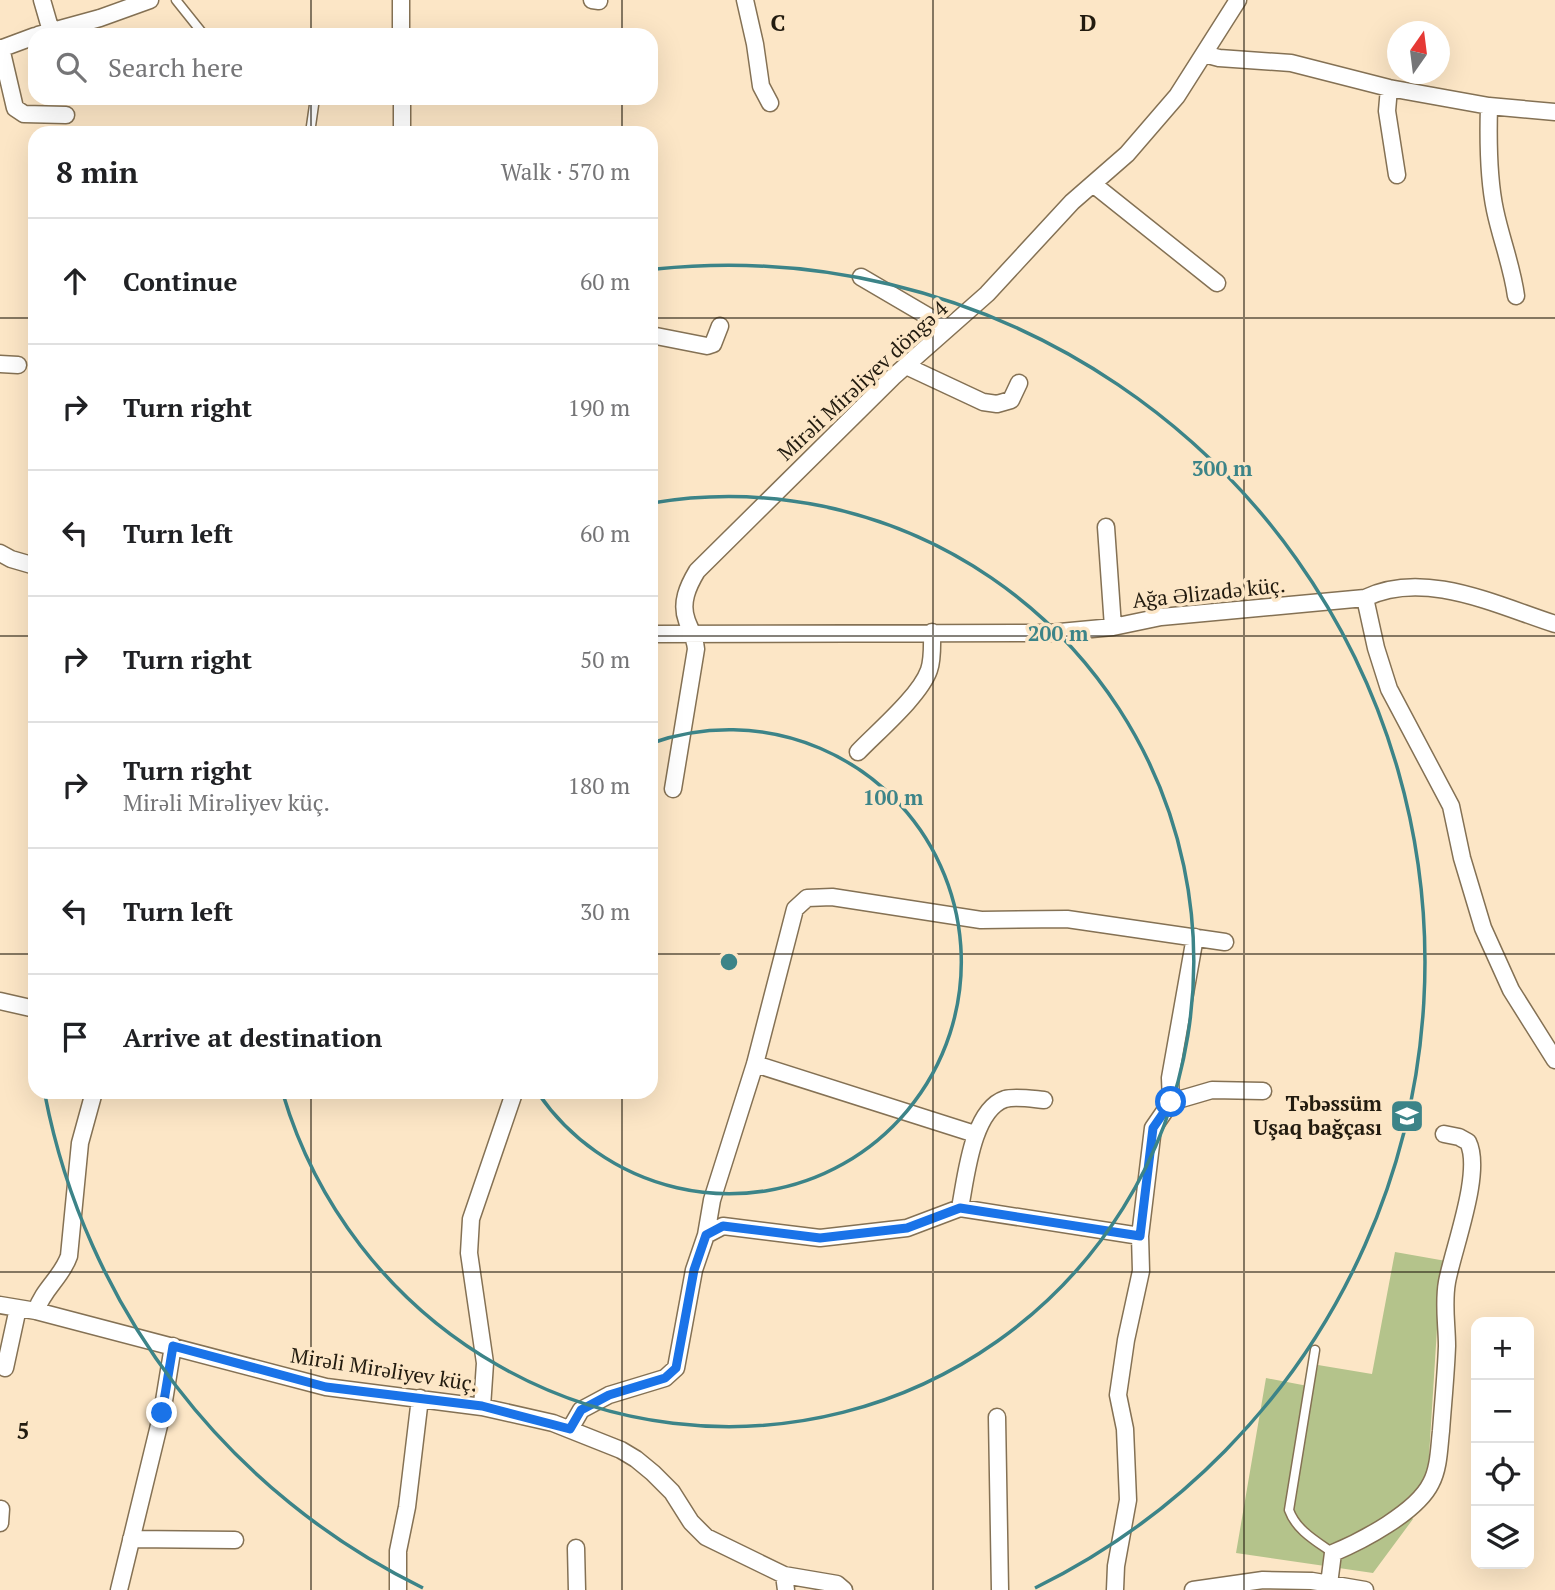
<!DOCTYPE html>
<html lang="en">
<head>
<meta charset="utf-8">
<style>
	body { margin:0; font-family:"PT Serif",serif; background:#f6f6f6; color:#202124 }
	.controls { position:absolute; right:21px; bottom:21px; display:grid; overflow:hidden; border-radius:14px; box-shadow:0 7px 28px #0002 }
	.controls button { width:63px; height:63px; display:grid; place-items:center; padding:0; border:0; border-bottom:2px solid #e0e0e0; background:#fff; color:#202124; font:35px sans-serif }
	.compass { position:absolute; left:1387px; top:21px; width:63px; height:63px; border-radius:50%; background:#fff; box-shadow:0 7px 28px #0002; rotate:14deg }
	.stop { position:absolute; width:21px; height:21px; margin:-16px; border:5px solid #1a73e8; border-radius:50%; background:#fff }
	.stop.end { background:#1a73e8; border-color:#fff; box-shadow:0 2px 7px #0008 }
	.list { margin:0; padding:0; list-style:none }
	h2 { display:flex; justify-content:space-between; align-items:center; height:91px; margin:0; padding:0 28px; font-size:30px }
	h2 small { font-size:23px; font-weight:400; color:#757577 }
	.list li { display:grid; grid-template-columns:46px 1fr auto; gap:21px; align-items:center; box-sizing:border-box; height:126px; padding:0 28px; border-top:2px solid #e0e0e0 }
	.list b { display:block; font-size:26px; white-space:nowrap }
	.list p { margin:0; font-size:23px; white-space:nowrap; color:#757577 }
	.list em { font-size:23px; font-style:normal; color:#757577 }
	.icon { flex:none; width:38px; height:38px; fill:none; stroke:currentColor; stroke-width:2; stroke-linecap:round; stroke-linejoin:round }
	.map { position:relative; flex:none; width:1555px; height:1590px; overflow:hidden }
	.search { position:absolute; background:#fff; box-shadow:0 7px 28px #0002; left:28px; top:28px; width:630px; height:77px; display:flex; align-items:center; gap:18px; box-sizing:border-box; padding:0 24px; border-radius:21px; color:#757577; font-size:26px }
	.panel { position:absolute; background:#fff; box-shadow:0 7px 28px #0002; left:28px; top:126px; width:630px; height:973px; border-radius:21px }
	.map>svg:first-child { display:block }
	.green { fill:#b4c38b }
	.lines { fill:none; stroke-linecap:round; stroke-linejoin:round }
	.lane-casing { stroke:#847154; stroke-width:11 }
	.street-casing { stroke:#847154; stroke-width:19 }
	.lane { stroke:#fff; stroke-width:8 }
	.street { stroke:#fff; stroke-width:16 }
	.route { stroke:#1a73e8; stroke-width:9 }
	.grid { fill:none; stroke:#221b0f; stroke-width:2; stroke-opacity:0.55 }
	.ring { fill:none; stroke:#3c8488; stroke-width:3.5 }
	.labels { text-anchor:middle; stroke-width:7; stroke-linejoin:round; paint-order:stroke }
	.street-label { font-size:21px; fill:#221b0f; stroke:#fce6c6 }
	.poi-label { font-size:21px; font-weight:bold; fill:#221b0f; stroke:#fce6c6; text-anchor:end }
	.grid-label { font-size:23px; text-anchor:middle; font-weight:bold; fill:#221b0f; stroke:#fce6c6; stroke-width:7; stroke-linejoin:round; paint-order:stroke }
	.centre { fill:#3c8488; stroke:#fce6c6; stroke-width:3.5 }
	.ring-label { font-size:21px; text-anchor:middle; font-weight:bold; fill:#3c8488; stroke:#fce6c6; stroke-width:7; stroke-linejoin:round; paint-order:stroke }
</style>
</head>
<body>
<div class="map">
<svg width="1555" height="1590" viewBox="0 0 1555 1590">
	<rect width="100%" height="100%" fill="#fce6c6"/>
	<!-- green -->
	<path class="green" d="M1395,1252l51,9 -7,36 -11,175 -7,13 -20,19 12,15 -40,54 -137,-20 30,-175 47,9 5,-22 54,9z"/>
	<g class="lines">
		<!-- lane casing -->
		<g class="lane-casing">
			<path id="lane" d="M176,0l28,35
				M323,35v-1
				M310,133l5,-35
				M1315,1350l-26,160c7,20 27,31 44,43"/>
		</g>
		<!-- street casing -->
		<g class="street-casing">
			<path id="street" d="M42,0l9,31
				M401,0v35
				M592,0l7,1
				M745,0l10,44 6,42 9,17
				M38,35l62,-17 50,-18
				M1,48l14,60 9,6 42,1
				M0,49l35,-13
				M1204,54l15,4 72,5 98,25 100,18 66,6
				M1389,88l-2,23 10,64
				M402,98v35
				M1489,106c-1,34 -1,71 6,104 6,29 17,56 21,86
				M1093,184l124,99
				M861,277l87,51
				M651,335l56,11 6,-2 7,-18
				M0,364l18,1
				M906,366l77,36 14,2 14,-4 8,-17
				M1106,527l7,100
				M0,553l11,6 24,7
				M1365,598l11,50 13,41 62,117 11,52 21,70 28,62 44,70
				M651,634l398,-1 64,-6 48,-10 204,-19c59,-29 131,7 190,26
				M858,752c19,-20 62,-56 71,-82 4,-11 3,-26 3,-38
				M673,789l23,-140c-1,-11 -5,-18 -9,-28 -7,-18 1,-35 10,-50l196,-194 94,-83 85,-92 55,-48 50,-58 61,-96
				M0,1001l35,8
				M755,1064l220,70
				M1171,1102l41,-12 51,1
				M960,1208c6,-30 12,-98 45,-109 10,-3 28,0 39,1
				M706,1235l6,-35 43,-136 40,-155 12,-11 25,-1 149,23 86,-1 158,23
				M0,1305l36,6 290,76 156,20 71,16 68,27 15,9 17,14 19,19 19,30 15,15 78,38 2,15
				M36,1311c7,-22 26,-34 33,-55l11,-113 14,-51
				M5,1368l13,-60
				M482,1407l3,-44 -16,-110 2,-34 42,-123
				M997,1417l3,173
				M570,1429l11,-19 28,-15 56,-17 11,-10 18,-98 12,-35 17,-9 97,12 87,-10 53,-20 180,28
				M0,1523l1,-14
				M131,1539l104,1
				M576,1548l1,42
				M784,1575l53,9 7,6
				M1329,1584l4,-31c29,-12 84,-41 98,-70 8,-15 8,-35 10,-52 2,-28 5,-57 6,-85 0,-21 -4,-42 0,-64 6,-33 36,-110 21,-140l-9,-5 -15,-3
				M119,1590l43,-177 11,-67
				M398,1590v-39l9,-44 13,-109
				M1115,1590l1,-24 12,-66 -3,-71 -7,-34 8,-55 15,-69 -1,-35 13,-108 18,-26 -1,-24 25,-141
				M1193,1590l70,-10 49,1 53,9"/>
		</g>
		<!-- lane -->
		<use href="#lane" class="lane"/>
		<!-- street -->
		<use href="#street" class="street"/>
	</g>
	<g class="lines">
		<!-- route -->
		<path class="route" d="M162,1413l11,-67 153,41 156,19 88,23 11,-19 28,-15 56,-17 11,-10 18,-98 12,-35 17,-9 97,12 87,-10 53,-20 180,28 13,-108 18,-26"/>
	</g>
	<!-- grid -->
	<path class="grid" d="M311,0v35M622,0v35M933,0v1590M1244,0v1590M311,98v35M622,98v35M0,318h35M651,318h904M0,636h35M651,636h904M0,954h35M651,954h904M311,1092v498M622,1092v498M0,1272h1555"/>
	<!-- distance rings -->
	<g class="ring">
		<path d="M652 743A232 232 0 1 1 538 1093"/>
		<path d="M652 503A465 465 0 1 1 283 1094"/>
		<path d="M423 1588A697 697 0 0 1 45 1095M35 1023A697 697 0 0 1 35 901M656 269A697 697 0 0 1 1035 1588"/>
	</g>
	<!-- icons -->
	<defs>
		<g id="school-square" transform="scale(1.75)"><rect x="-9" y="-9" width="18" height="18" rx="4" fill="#3c8488" stroke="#fce6c6"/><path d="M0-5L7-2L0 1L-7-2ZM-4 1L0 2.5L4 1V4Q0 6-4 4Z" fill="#fff"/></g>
	</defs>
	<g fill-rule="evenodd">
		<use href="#school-square" x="1407" y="1116"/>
	</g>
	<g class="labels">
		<!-- street labels -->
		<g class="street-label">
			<text transform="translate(863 381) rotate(-43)" y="7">Mirəli Mirəliyev döngə 4</text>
			<text transform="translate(1209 593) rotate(-6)" y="7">Ağa Əlizadə küç.</text>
			<text transform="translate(384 1370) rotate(9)" y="7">Mirəli Mirəliyev küç.</text>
		</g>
		<!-- poi labels -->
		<g class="poi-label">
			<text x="1382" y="1111">Təbəssüm<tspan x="1382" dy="24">Uşaq bağçası</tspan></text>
		</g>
	</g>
	<g class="grid-label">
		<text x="778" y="31">C</text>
		<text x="1088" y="31">D</text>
		<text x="23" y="1439">5</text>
	</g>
	<circle cx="729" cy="962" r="10" class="centre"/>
	<g class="ring-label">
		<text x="1222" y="476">300 m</text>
		<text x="1058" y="641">200 m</text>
		<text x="893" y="805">100 m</text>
	</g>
</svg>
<div class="controls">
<button>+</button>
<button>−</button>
<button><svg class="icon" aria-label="locate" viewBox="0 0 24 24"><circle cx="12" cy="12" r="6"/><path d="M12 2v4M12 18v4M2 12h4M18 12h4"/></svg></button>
<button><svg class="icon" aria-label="layers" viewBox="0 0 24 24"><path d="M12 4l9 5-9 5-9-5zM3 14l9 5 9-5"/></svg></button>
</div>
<svg class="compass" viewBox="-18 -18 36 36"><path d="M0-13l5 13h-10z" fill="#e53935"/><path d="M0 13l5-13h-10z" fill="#757577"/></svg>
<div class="stop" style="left:1171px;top:1102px"></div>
<div class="stop end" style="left:162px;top:1413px"></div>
<div class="search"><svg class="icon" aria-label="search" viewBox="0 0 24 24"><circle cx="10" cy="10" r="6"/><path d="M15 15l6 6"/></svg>Search here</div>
<section class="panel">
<h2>8 min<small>Walk · 570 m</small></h2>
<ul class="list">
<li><svg class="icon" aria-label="ahead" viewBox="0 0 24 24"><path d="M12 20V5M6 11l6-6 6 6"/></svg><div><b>Continue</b></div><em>60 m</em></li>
<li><svg class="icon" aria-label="right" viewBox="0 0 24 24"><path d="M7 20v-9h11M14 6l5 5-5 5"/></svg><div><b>Turn right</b></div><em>190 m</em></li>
<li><svg class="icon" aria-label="left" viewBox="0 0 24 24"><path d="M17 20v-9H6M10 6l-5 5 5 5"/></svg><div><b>Turn left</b></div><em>60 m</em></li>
<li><svg class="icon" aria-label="right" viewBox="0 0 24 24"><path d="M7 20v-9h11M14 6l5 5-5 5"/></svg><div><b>Turn right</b></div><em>50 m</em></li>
<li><svg class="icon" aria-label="right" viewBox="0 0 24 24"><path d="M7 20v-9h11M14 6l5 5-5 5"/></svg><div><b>Turn right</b><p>Mirəli Mirəliyev küç.</p></div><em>180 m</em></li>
<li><svg class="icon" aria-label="left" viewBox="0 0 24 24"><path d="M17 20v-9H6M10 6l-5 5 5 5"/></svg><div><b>Turn left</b></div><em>30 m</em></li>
<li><svg class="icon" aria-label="arrive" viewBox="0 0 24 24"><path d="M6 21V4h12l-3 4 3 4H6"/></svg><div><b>Arrive at destination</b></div></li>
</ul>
</section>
</div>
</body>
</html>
